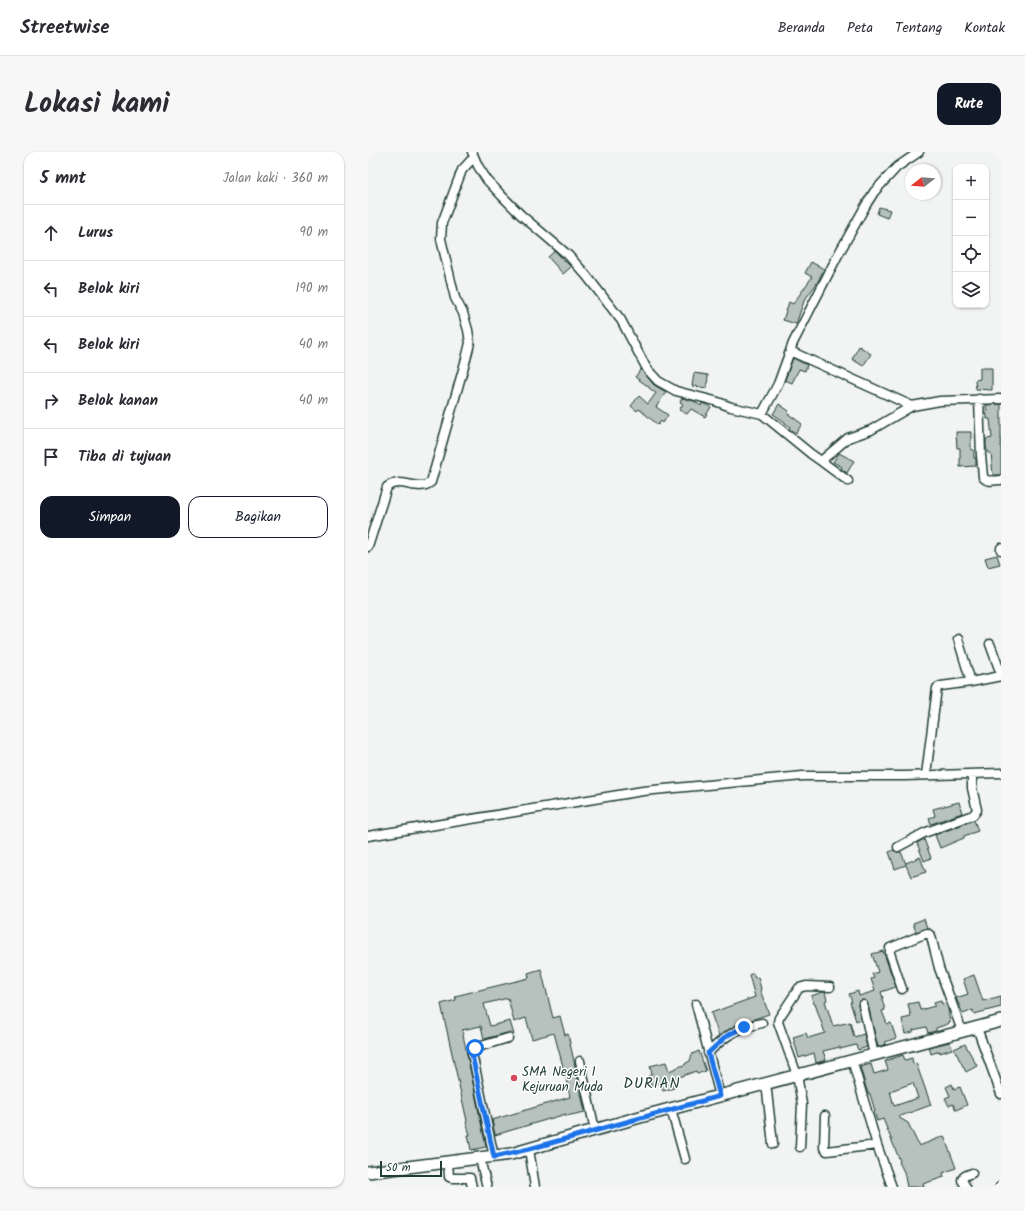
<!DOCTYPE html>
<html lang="id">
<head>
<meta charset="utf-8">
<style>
	body { margin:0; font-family:Kalam,sans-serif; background:#f7f7f7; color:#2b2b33 }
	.controls { position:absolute; right:12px; top:12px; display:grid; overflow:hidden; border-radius:8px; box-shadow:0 1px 3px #0004 }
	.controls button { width:36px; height:36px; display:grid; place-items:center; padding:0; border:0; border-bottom:1px solid #e1e1e2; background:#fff; color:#2b2b33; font:20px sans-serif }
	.compass { position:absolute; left:537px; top:12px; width:36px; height:36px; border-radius:50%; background:#fff; box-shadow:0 1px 3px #0004; rotate:253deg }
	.scale { position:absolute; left:12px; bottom:10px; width:62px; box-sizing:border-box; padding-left:4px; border:2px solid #1f3d34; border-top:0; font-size:11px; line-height:14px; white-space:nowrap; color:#1f3d34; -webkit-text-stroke:3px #fff; paint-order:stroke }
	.stop { position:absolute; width:12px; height:12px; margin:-9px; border:3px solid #1a73e8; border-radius:50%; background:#fff }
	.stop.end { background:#1a73e8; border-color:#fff; box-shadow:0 1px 4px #0008 }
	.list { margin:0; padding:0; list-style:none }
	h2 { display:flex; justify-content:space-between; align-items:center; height:52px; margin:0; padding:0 16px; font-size:17px }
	h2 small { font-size:13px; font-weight:400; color:#7c7c81 }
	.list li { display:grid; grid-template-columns:26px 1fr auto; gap:12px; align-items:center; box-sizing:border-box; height:56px; padding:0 16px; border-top:1px solid #e1e1e2 }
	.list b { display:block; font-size:15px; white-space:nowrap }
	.list em { font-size:13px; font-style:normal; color:#7c7c81 }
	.actions { display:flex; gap:8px; padding:12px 16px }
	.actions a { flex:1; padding:9px 0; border:1px solid #111827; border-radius:12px; text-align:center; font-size:14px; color:#111827 }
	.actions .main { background:#111827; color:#fff }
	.icon { flex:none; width:22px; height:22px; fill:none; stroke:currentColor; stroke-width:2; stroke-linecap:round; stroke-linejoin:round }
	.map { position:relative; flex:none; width:633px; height:1035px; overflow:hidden; border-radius:12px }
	header { display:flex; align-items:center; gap:24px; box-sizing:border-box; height:56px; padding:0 20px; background:#fff; border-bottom:1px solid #e1e1e2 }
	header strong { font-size:19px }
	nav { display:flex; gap:22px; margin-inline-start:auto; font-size:14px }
	.intro { display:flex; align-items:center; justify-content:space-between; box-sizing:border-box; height:96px; padding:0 24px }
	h1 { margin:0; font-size:28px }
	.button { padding:10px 18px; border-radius:12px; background:#111827; color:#fff; font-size:14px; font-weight:700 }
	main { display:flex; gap:24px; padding:0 24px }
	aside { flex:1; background:#fff; border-radius:12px; box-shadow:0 1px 3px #0004 }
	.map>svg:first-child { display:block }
	.building { fill:#b7c1bd; stroke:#1f3d34; fill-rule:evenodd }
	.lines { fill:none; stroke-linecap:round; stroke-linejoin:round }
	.minor-casing { stroke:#1f3d34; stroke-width:11 }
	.major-casing { stroke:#1f3d34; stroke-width:14 }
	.minor { stroke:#fff; stroke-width:8 }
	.major { stroke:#fff; stroke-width:11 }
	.route { stroke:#1a73e8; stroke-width:5 }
	.poi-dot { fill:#d1495b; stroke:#fff; stroke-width:1.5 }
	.labels { text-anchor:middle; stroke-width:3; stroke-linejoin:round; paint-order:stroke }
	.poi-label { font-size:13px; fill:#1f3d34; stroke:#fff; text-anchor:start }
	.quarter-label { font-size:15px; letter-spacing:1px; fill:#1f3d34; stroke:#fff }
</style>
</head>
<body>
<header>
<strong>Streetwise</strong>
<nav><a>Beranda</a><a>Peta</a><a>Tentang</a><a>Kontak</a></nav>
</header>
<div class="intro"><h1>Lokasi kami</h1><a class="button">Rute</a></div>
<main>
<aside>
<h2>5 mnt<small>Jalan kaki · 360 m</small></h2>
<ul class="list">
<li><svg class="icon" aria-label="ahead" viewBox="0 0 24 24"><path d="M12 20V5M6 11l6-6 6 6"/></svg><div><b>Lurus</b></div><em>90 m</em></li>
<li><svg class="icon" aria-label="left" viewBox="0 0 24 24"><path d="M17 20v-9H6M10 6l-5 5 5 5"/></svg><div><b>Belok kiri</b></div><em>190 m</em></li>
<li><svg class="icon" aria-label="left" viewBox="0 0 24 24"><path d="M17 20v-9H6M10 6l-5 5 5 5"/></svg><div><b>Belok kiri</b></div><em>40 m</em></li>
<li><svg class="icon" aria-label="right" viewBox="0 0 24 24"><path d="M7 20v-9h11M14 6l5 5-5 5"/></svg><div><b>Belok kanan</b></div><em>40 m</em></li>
<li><svg class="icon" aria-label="arrive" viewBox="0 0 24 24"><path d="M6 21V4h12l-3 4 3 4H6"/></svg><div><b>Tiba di tujuan</b></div></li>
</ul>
<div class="actions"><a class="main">Simpan</a><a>Bagikan</a></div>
</aside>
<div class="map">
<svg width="633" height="1035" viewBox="0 0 633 1035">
	<rect width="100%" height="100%" fill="#f2f3f3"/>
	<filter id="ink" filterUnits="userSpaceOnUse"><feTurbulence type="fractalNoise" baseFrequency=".025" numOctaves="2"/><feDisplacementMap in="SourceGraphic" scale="8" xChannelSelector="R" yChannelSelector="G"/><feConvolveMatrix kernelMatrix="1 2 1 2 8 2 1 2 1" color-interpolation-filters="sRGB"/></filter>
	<g filter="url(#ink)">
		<!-- building -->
		<path class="building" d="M511,55l11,3 -3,8 -10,-4z
			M187,99l16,16 -8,7 -15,-17z
			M443,110l13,7 -7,14 -13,18 -8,23 -13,-4 6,-18 4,2 19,-27 -7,-4z
			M491,194l12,8 -8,12 -11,-7z
			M425,206l14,7 -2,6 -6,-2 -7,14 -7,-3z
			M612,216h12v22l-16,-1 -1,-9 5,-1z
			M273,217l13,16 12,7 -10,15 12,8 -5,8 -2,-2 -3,4 -19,-16 -2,2 -6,-5 8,-10 9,8 8,-11 -7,-5v-1l-14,-10z
			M326,221l14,2 -1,13 -15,-2z
			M314,246l12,3 7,5 1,-3 9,4 -6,10 -14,-8 -4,5 -8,-4 4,-6 -3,-2z
			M411,252l10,7 -2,2 15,11 -6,9 -7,-4 1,-2 -5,-4v-1l-12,-8z
			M633,252v71h-8l-2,-22h-3l-2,-6v-8l6,-1 -2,-19h-3l-1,-14z
			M588,280h15v18h3v8h2v8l-16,1v-19h-3z
			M471,301l15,8 -7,12 -6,-4 1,-2 -9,-5z
			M629,403l3,9 -12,3 -3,-9z
			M591,650l3,11 -31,11 -2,-6 6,-2 -2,-7z
			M606,668l4,11 -14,5v2l-24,10 -5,-13z
			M556,687l7,19 -7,3 -7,-18z
			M525,698l4,2h4l5,12v-1l14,-6 6,15 -15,5 -5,-12 -11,4 -6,-17z
			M556,767l3,9 -11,4 -3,-9z
			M515,799l13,36 -15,5 2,6 -1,1 3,11 -3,1 5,13 4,-1 5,15 -11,4 1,2 -8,3 -11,-45 -5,-2 -4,3 2,16 -4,2 -6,-19h2l-3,-8 9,-3 1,5 16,-5 -4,-12 3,-1 -2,-4 6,-2 -6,-18z
			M173,817l12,49 7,-2 5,19 3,-1 17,78 -19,4v-2l-71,21 -3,-15 78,-23 -5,-23 -11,-41 -22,6 -6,-21 -12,4 -6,-24 -24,6 6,22 20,-5 4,14 -4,-2h-3l-23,6 -3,-13 -19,4 24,117 -15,3 -3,-15h2l-4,-13 1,-1 -26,-117 15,-4 -1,-4 74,-18 -1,-5z
			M385,821l2,5 3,-1 3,12 -1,1 9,24 -33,11 -17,11 -8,-23 44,-16 -6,-22z
			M606,823l9,26 18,-5v11l-27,7 -1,-4 -10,4 -7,-16 12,-4 -5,-15z
			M455,840h2l2,8 -2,1 8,25 17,-4 4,15 10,-3 3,13 -9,3 -2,-5 -16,4v-2l-17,4 3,9 -10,3 -2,-10 -15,5 -6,-21 13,-4 2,5 17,-5 -10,-29h-1l-3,-8z
			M573,849l1,3 4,-1 2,6 2,13 -2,1v1l-12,4v3l-8,2 -2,-6 -13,3v2l-8,2 -3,-15 9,-2 -3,-13 10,-2 2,8 15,-4 -1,-3z
			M582,890l2,7 -12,4v-2l-9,3 -2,-7z
			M597,892l12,22 -11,6 -12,-23z
			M331,899l7,20 -9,3 -1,-3 -25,9 3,8 -11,3 -3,-8 -9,3 -3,-10 4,-2 -2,-8 16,-4 3,9 17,-7v-1l4,-2 2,-7z
			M535,903l2,5 7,-2 1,6 3,-1 15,42 -33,12 10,6 11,23 25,-10 12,32 -13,5 1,4 -21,7 1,3h-17l-3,-15 -5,-10 1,-1 -17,-42 -6,2 -3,-10h1l-5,-17h-2l-8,-27 11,-3 3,10 14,-4 -3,-9zM545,931l5,15 -24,8 -4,-15z
			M584,932l2,5 6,-2 7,18 -11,5 -3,-6 -4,2 -4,-8 5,-2 -4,-9z"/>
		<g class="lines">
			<!-- minor casing -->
			<g class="minor-casing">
				<path id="minor" d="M104,0l6,14 9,14 15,16 19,19 47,40 18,20 35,45 26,49 11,12 18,10 39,10 16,6 31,7 16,-30 15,-41 45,-88 28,-50 8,-13 23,-25 22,-15
					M422,199l122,55
					M611,247l2,56 2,22c4,6 12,3 18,3
					M394,262l49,40 10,7 27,-23 23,-8 41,-24 28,-5 61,-2
					M453,309l27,20
					M0,395l19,-60c13,-11 32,6 44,-5l35,-123 4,-16 -2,-13 -5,-17 -8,-15 -14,-59 1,-16 20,-53 12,-13
					M633,398v-2
					M590,487l13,43
					M622,492l11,30
					M558,623l11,-87 4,-2 30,-4 30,-6
					M0,684l275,-45 160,-15h101l97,-3
					M530,695l26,-14 49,-18 4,-5 -5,-22v-14
					M534,837l-12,-36v-5l37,-15 4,3 8,32 23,63
					M328,852l24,92
					M495,853l11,50
					M609,876l24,66
					M340,901c19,-19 28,-24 54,-30
					M484,908l25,85 15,42
					M212,909l15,69
					M398,931l7,61
					M303,957l14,50
					M457,964l-1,32 3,3 50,-6
					M432,995l2,-43 -5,-29 -19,-53 1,-4 20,-30 7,-2 24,1
					M161,997l6,38
					M126,1005l-22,-104 3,-5 33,-10
					M112,1007l7,28
					M80,1010l1,15 3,1h18l2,9
					M598,1035l-4,-7c1,-5 6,-5 10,-7
					M632,1035l1,-1"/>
			</g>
			<!-- major casing -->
			<g class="major-casing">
				<path id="major" d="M0,1020l143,-18 129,-37 361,-96"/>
			</g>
			<!-- minor -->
			<use href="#minor" class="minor"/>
			<!-- major -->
			<use href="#major" class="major"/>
		</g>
	</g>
	<g class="lines" filter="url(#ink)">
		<!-- route -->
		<path class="route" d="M107,896l-3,3v4l22,102 35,-8 191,-53 -12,-43 20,-18 16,-8"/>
	</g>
	<!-- markers -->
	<circle class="poi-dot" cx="146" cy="926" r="4"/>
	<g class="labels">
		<!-- poi labels -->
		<g class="poi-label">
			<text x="154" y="924">SMA Negeri 1<tspan x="154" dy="15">Kejuruan Muda</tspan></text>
		</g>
		<!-- quarter labels -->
		<g class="quarter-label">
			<text x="284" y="936">DURIAN</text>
		</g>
	</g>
</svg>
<div class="controls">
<button>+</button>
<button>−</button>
<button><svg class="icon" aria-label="locate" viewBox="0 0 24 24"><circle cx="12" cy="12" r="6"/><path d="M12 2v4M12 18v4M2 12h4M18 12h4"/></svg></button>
<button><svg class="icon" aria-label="layers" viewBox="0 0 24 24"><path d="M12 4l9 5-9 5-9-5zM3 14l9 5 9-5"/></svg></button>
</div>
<svg class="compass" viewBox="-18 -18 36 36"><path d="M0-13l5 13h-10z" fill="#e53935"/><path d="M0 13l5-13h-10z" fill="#7c7c81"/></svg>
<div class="scale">50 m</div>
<div class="stop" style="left:107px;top:896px"></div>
<div class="stop end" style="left:376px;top:875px"></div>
</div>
</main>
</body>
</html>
